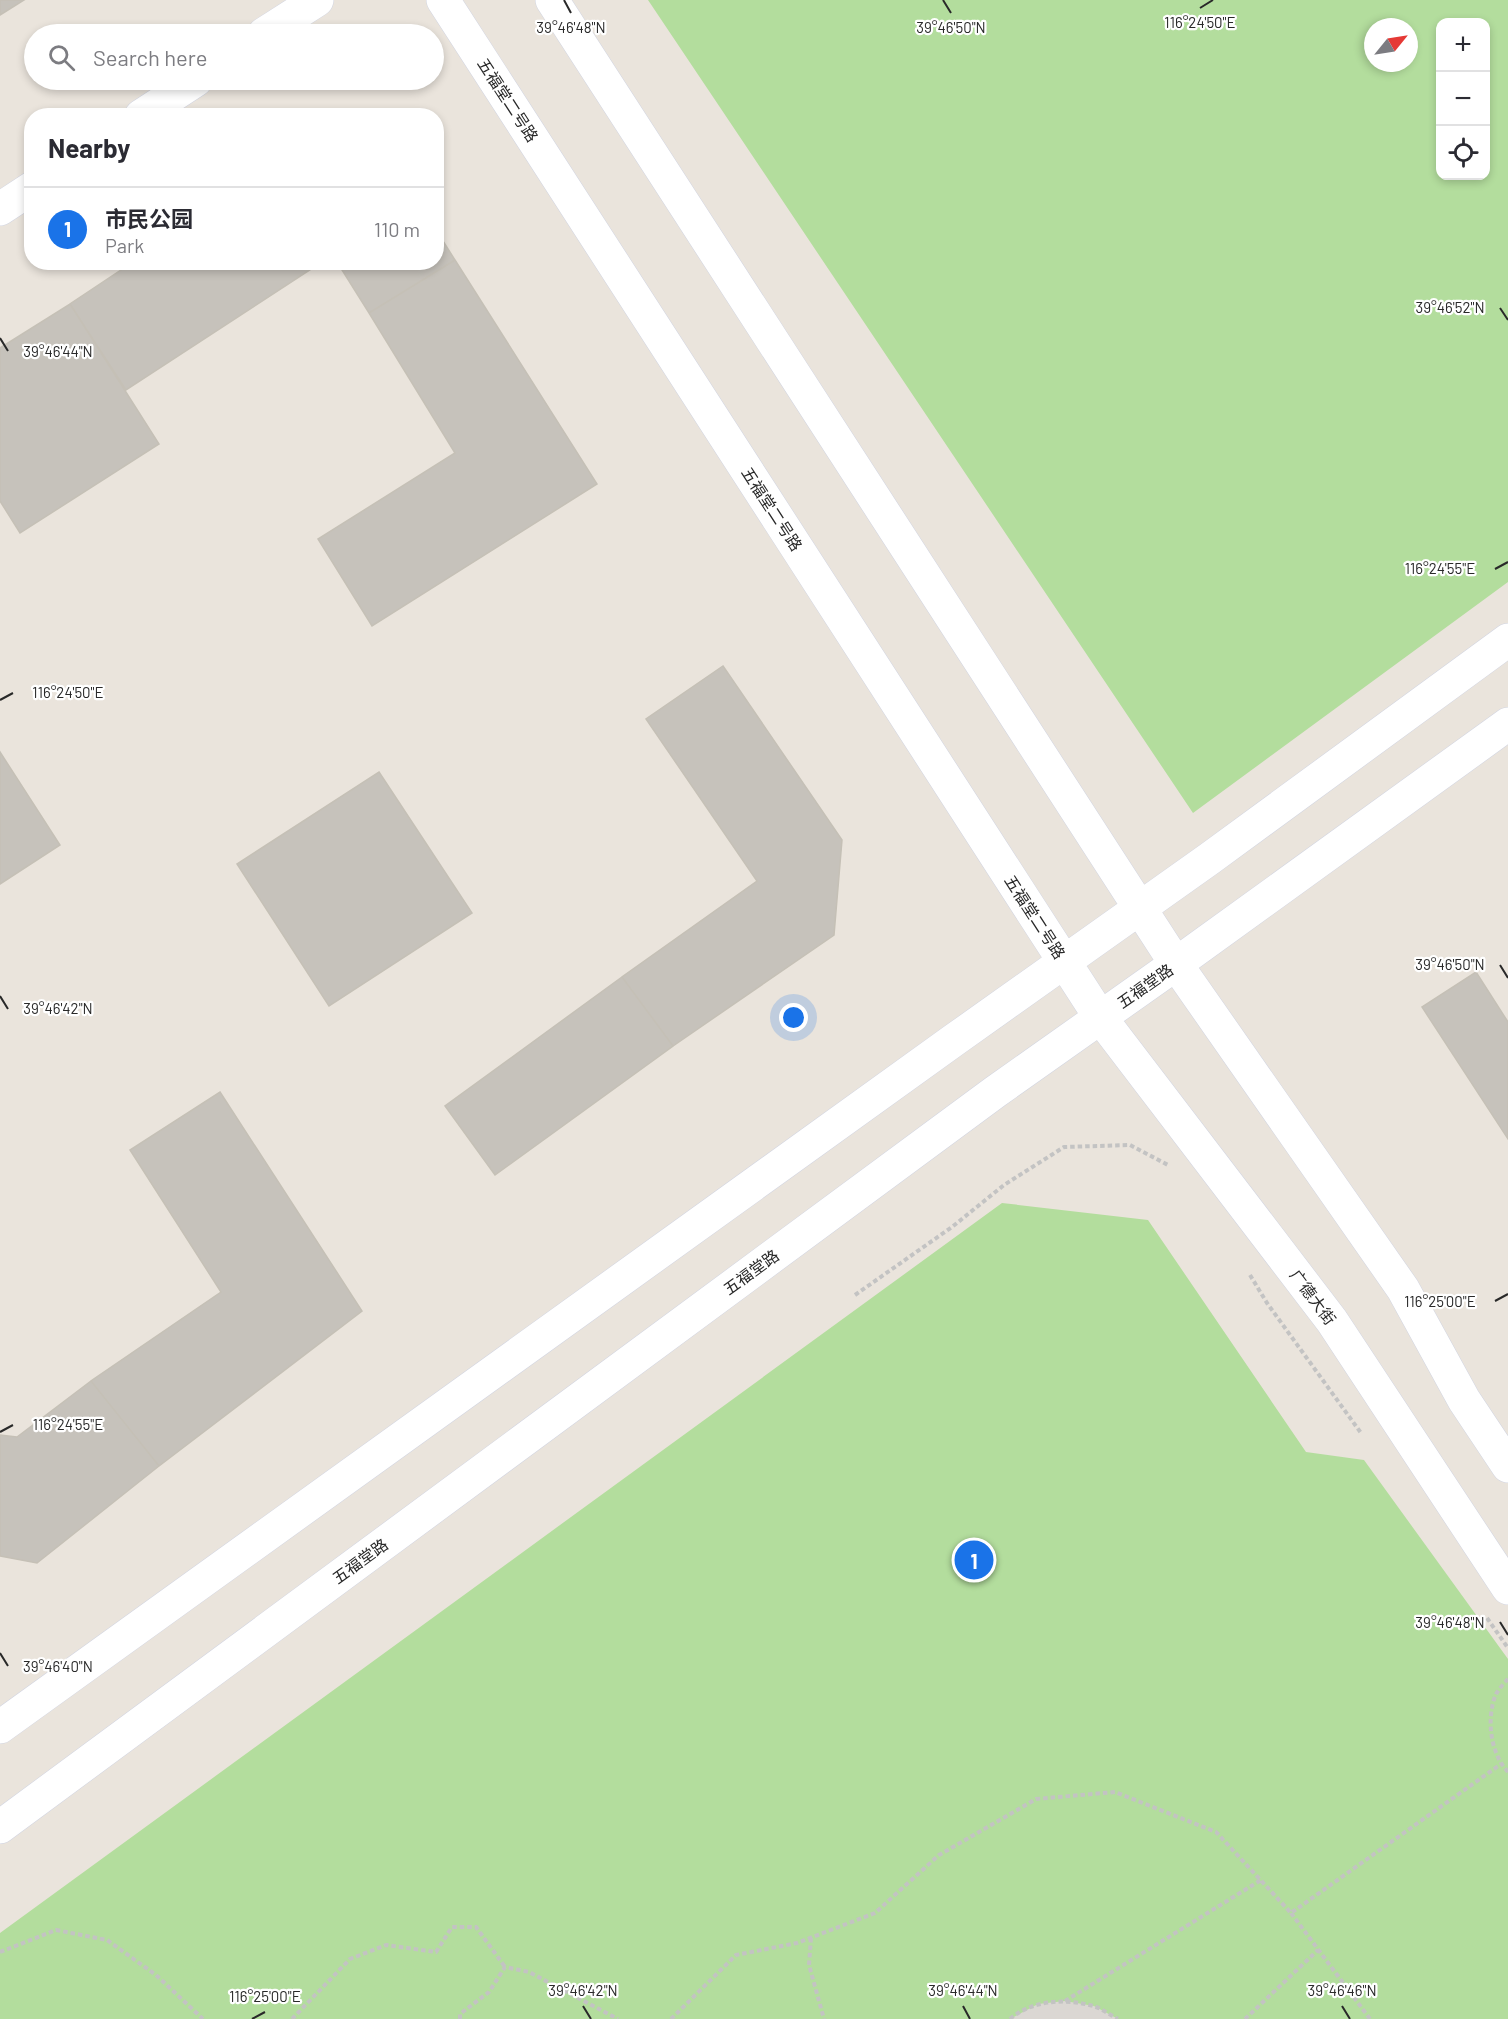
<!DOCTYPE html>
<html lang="en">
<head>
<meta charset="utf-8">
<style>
	body { margin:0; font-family:Barlow,"Noto Sans SC",sans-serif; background:#f2f2f3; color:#2b2b33 }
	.controls { position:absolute; right:18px; top:18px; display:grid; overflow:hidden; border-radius:12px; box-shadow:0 3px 9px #0003 }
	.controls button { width:54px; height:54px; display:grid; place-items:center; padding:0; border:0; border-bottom:2px solid #e1e1e2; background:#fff; color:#2b2b33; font:30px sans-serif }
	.compass { position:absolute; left:1364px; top:18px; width:54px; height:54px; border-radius:50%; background:#fff; box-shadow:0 3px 9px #0003; rotate:60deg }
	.you { position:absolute; left:794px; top:1018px; width:21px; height:21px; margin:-15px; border:4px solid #fff; border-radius:50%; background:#1a73e8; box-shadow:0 0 0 9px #1a73e833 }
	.badge { display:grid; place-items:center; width:39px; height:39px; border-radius:50%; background:#1a73e8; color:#fff; font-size:20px; font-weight:700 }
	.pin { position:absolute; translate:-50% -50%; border:3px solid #fff; box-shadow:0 2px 6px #0006 }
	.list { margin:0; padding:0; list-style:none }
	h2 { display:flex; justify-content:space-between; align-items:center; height:78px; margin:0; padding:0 24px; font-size:26px }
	h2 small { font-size:20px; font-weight:400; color:#7c7c81 }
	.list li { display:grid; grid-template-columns:39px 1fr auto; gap:18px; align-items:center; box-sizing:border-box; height:84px; padding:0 24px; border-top:2px solid #e1e1e2 }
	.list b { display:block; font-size:22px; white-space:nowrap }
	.list p { margin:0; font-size:20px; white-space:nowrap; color:#7c7c81 }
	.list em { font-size:20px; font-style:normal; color:#7c7c81 }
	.icon { flex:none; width:33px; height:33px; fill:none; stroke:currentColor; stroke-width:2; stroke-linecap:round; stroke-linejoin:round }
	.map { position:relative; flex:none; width:1508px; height:2019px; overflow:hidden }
	.search { position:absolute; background:#fff; box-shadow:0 3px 9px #0003; left:24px; top:24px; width:420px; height:66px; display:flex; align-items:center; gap:15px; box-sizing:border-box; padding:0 21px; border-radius:33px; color:#7c7c81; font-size:22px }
	.panel { position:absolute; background:#fff; box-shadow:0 3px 9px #0003; left:24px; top:108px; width:420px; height:162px; border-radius:24px }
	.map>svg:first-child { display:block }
	.green { fill:#b3dd9d; fill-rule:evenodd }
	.plaza { fill:#dbd7d3 }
	.building { fill:#c6c2bb; stroke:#c5c0b6; stroke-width:1.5 }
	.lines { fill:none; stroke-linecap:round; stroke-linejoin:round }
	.secondary-casing { stroke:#d2d5e1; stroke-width:34 }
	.path { stroke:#c3c3c3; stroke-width:4; stroke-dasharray:4.5 3; stroke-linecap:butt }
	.secondary { stroke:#fff; stroke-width:33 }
	.ticks { fill:none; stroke:#292929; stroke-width:2 }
	.labels { text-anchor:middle; stroke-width:4.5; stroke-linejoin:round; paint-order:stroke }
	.street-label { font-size:16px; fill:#292929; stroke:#fff }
	.ticks-label { font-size:15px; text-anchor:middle; fill:#292929; stroke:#fff; stroke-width:4.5; stroke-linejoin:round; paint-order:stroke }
</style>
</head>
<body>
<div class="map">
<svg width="1508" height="2019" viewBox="0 0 1508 2019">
	<rect width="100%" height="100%" fill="#eae4dc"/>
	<!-- green -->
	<path class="green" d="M648,0h860v582l-315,231zM1440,22h46v154h-46zM1373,27h36v36h-36z
		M1002,1203l146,17 158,232 58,8 144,199v360h-1508v-86z"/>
	<!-- plaza -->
	<path class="plaza" d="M1065,2001l29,5 24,13h-108l28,-15z"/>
	<!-- building -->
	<path class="building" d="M0,0h24l-24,15z
		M436,230l19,30 -86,53 -32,-51h99z
		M455,260l142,224 -225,142 -54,-87 137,-86 -86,-140z
		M133,262h189l-196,128 -56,-86z
		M70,304l89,140 -139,89 -20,-32v-153z
		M723,666l119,174 -8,95 -161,111 -51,-69 135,-96 -111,-162z
		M0,752l60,93 -60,39z
		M379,772l93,141 -143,93 -92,-142z
		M1476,972l32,50v117l-86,-132z
		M622,977l51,69 -178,129 -50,-69z
		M220,1092l142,219 -203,155 -68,-85 130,-89 -91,-142z
		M91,1381l68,85 -122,97 -37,-7v-121l17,2z"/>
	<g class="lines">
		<!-- secondary casing -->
		<g class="secondary-casing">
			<path id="secondary" d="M443,0l657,1017 232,304 176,267
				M552,0l624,964 227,325 61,111 44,66
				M264,34l53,-34
				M141,116l55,-36
				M0,209l32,-21
				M0,1727l954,-687 255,-181 299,-219
				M0,1827l995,-735 181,-128 332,-240"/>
		</g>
		<!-- path -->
		<path class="path" d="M1250,1275l17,28 94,130
			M855,1295l97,-68 52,-42 60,-38 66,-2 38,20
			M1487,1618l21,30
			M1508,1679c-4,4 -9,10 -12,15 -10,24 -6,59 12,78
			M1291,1913l79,106
			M811,1938l-2,27 15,54
			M0,1952l56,-22 51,10 49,35 47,44
			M1065,2001l196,-121
			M292,2019l58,-60 36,-14 50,7 16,-25h24l29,40
			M460,2019v-5l29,-22 16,-25 24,5 89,47
			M671,2019l65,-64 61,-12 78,-30 64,-58 97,-56 79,-7 101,40 75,81 210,-149
			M1010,2019c22,-19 56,-21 83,-13 8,2 17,9 25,13
			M1245,2019l73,-69"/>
		<!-- secondary -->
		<use href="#secondary" class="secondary"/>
	</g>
	<!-- ticks -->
	<path class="ticks" d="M564,0l7,13M943,0l8,13M1200,8l13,-8M1500,308l8,12M0,338l8,13M1495,569l13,-7M0,700l13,-7M1500,965l8,13M0,996l8,13M1495,1301l13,-7M0,1432l13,-7M1500,1622l8,13M0,1653l8,13M583,2006l8,13M963,2006l7,13M1342,2006l8,13M252,2019l13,-7"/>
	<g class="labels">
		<!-- street labels -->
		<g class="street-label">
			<text transform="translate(508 100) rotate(57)" y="6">五福堂二号路</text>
			<text transform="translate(772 509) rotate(57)" y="6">五福堂二号路</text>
			<text transform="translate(1035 917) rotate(57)" y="6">五福堂二号路</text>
			<text transform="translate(1145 986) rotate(-35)" y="6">五福堂路</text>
			<text transform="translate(751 1272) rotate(-36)" y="6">五福堂路</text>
			<text transform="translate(1313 1297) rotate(53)" y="6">广德大街</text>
			<text transform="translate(360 1561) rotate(-36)" y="6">五福堂路</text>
		</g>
	</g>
	<g class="ticks-label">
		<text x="1200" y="28">116°24'50"E</text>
		<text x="571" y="33">39°46'48"N</text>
		<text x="951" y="33">39°46'50"N</text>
		<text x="1450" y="313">39°46'52"N</text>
		<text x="58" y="357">39°46'44"N</text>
		<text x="1440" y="574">116°24'55"E</text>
		<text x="68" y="698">116°24'50"E</text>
		<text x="1450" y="970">39°46'50"N</text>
		<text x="58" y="1014">39°46'42"N</text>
		<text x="1440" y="1307">116°25'00"E</text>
		<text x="68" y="1430">116°24'55"E</text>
		<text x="1450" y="1628">39°46'48"N</text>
		<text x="58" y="1672">39°46'40"N</text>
		<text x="583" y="1996">39°46'42"N</text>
		<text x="963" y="1996">39°46'44"N</text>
		<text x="1342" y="1996">39°46'46"N</text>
		<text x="265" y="2002">116°25'00"E</text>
	</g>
</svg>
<div class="controls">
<button>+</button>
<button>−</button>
<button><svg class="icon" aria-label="locate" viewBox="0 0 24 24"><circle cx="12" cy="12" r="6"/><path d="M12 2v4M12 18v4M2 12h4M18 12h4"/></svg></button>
</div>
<svg class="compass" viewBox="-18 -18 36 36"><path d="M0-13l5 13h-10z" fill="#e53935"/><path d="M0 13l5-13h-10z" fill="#7c7c81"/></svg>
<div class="you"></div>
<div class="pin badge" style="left:974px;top:1560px">1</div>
<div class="search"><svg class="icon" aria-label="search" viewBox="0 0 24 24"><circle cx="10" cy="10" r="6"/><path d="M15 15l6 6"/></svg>Search here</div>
<section class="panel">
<h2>Nearby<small></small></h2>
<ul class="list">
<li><span class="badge">1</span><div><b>市民公园</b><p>Park</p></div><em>110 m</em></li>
</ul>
</section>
</div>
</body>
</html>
